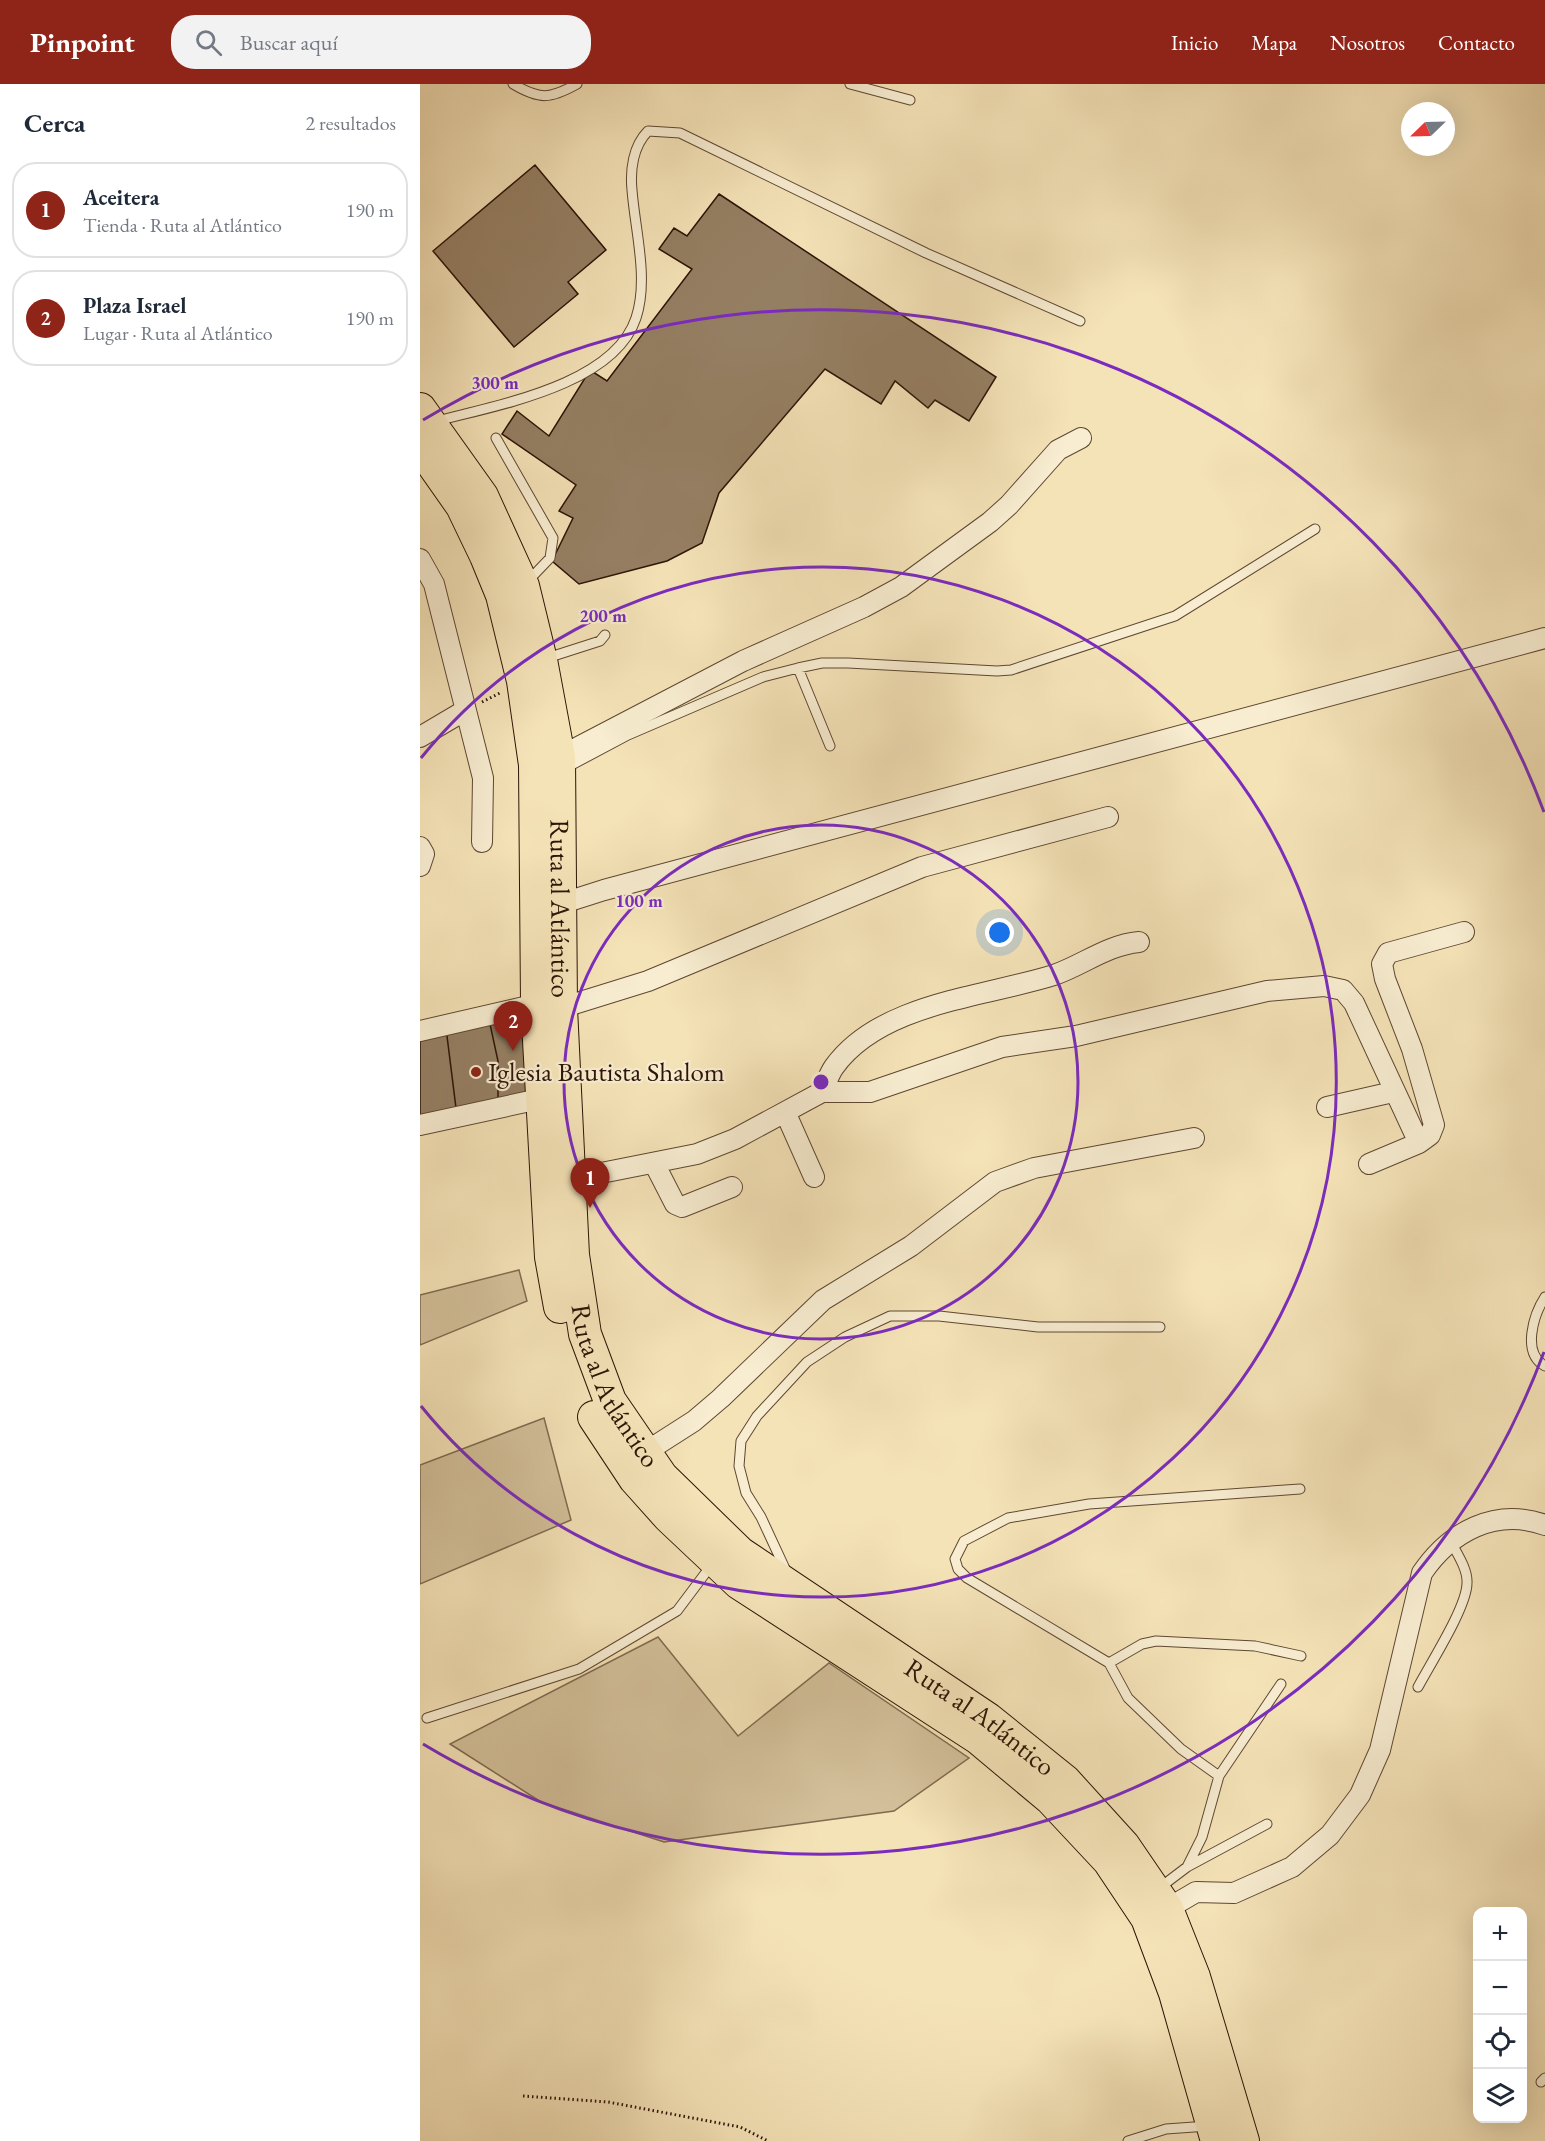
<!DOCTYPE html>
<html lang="es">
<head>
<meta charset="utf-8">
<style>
	body { margin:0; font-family:"EB Garamond",serif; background:#f2f2f3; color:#1f2937 }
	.controls { position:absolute; right:18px; bottom:18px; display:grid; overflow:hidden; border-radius:12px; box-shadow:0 6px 24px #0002 }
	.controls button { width:54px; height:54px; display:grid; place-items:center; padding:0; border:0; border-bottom:2px solid #e0e1e3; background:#fff; color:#1f2937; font:30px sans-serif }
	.compass { position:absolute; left:981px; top:18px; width:54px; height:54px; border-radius:50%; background:#fff; box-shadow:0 6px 24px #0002; rotate:247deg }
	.you { position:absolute; left:580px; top:849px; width:21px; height:21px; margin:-15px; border:4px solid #fff; border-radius:50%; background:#1a73e8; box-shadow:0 0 0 9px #1a73e833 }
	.badge { display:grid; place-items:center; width:39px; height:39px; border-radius:50%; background:#8f2418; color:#fff; font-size:20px; font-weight:700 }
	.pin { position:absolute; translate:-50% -50px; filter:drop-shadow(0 2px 3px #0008) }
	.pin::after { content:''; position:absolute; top:32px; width:21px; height:18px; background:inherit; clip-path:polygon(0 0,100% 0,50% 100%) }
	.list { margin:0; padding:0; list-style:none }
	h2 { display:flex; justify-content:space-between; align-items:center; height:78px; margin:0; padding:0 24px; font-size:26px }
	h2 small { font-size:20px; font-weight:400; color:#747a83 }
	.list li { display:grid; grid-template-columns:39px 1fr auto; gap:18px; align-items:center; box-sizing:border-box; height:96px; margin:0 12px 12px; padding:0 12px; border:2px solid #e0e1e3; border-radius:24px }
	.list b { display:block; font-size:22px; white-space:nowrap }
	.list p { margin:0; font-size:20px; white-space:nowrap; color:#747a83 }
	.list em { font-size:20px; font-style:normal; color:#747a83 }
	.icon { flex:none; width:33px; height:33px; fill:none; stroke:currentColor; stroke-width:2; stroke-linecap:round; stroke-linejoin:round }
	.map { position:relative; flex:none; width:1125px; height:2057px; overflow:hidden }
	header { display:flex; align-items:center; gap:36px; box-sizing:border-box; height:84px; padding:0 30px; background:#8f2418; color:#fff }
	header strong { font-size:28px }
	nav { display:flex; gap:33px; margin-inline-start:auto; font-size:21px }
	.search { width:420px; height:54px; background:#f2f2f3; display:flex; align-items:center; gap:15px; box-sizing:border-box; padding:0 21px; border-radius:24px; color:#747a83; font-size:22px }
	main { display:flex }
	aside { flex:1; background:#fff }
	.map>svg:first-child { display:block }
	.green { fill:#d3c09a; stroke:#806a50; stroke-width:1.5 }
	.building { fill:#957f63; stroke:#2d1306; stroke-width:1.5 }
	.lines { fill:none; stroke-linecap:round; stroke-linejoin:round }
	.service-casing { stroke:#5f4732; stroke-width:11 }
	.minor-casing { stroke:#5f4732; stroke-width:22 }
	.trunk-casing { stroke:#2d1306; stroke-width:34 }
	.path { stroke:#2d1306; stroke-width:3; stroke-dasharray:1.5 3; stroke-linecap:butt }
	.service { stroke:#f8edd1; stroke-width:9 }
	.minor { stroke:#f8edd1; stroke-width:20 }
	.trunk { stroke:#f5e3b8; stroke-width:32 }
	.ring { fill:none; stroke:#7b2cbf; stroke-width:3 }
	.poi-dot { fill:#8f2418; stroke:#f8edd1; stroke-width:2 }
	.labels { text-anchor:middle; stroke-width:4.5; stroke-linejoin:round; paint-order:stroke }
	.street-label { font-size:27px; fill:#2d1306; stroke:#f8edd1 }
	.poi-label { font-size:27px; fill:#2d1306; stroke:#f8edd1; text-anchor:start }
	.centre { fill:#7b2cbf; stroke:#f8edd1; stroke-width:3 }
	.ring-label { font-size:18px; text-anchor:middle; font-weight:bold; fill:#7b2cbf; stroke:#f8edd1; stroke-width:4.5; stroke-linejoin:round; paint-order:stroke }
</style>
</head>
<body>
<header>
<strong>Pinpoint</strong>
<div class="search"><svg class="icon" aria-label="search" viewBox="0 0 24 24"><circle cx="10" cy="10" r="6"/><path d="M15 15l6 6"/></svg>Buscar aquí</div>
<nav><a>Inicio</a><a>Mapa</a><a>Nosotros</a><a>Contacto</a></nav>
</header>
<main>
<aside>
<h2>Cerca<small>2 resultados</small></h2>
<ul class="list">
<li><span class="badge">1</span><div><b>Aceitera</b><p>Tienda · Ruta al Atlántico</p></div><em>190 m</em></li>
<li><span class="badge">2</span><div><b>Plaza Israel</b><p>Lugar · Ruta al Atlántico</p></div><em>190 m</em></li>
</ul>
</aside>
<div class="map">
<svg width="1125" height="2057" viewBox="0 0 1125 2057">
	<rect width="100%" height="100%" fill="#f5e3b8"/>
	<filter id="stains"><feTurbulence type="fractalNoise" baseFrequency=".00333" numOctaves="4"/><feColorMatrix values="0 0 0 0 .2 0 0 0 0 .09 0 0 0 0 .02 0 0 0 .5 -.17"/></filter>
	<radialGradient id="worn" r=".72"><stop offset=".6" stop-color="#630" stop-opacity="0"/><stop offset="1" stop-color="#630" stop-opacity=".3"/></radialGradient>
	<!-- green -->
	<path class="green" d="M99,1186l8,31 -107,44v-50z
		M124,1334l27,102 -151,64v-119z
		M238,1553l80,99 91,-73 140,95 -75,53 -230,31 -123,-40 -91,-58z"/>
	<!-- building -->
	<path class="building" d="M115,81l71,85 -38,32 10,12 -64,53 -81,-96z
		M299,110l277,183 -27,44 -34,-21 -7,8 -33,-27 -14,23 -56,-35 -106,124 -17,50 -35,18 -88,23 -27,-23 21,-43 -14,-7 17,-26 -74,-51 15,-23 32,25 41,-66 17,11 85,-112 -33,-20 15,-21 13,8z
		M107,935l5,73 -34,8v-39l-8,-37z
		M70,940l8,37v39l-42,8 -10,-80z
		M26,944l10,80 -36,9v-84z"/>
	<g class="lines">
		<!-- service casing -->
		<g class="service-casing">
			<path id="service" d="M93,0c27,16 37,15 64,0
				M430,0l60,16
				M17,337c60,-16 177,-36 199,-103 13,-39 -1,-88 -4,-128 -2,-20 1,-44 16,-59l32,2 246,120 154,68
				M76,354l57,100 -3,20 -23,24
				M127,574l53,-17 5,-6
				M378,584l32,78
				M144,685l64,-34 135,-58 35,-9 24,-5h26l149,8 14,-1 164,-54 140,-87
				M1125,1213c-11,17 -24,56 0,69
				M367,1489l-26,-56 -15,-24 -7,-27 2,-25 16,-25 50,-54 38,-25 45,-21h49l99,11h122
				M689,1579l33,-19 14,-3 99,5 46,10
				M998,1603c12,-23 49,-80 49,-104 1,-14 -11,-31 -17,-43
				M7,1634l152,-49 98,-58 36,-48
				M799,1692l-38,-27 -53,-51 -19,-35 -142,-85 -9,-9 -3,-10 9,-18 44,-23 81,-14 211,-15
				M767,1783l80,-43
				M738,1805l29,-22 15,-30 17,-61 62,-92
				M1121,1998l4,-4
				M708,2057l38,-12 42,-3"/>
		</g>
		<!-- minor casing -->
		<g class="minor-casing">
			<path id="minor" d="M0,475l14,25 49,194 -1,64
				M0,653l44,-26
				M139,673l184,-96 121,-54 37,-20 89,-65 19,-17 49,-55 23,-12
				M0,763l4,7 -4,12
				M140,820l44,-14 941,-252
				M141,924l87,-27 274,-114 186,-50
				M0,947l117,-27
				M402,1008c4,-8 7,-18 12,-25 46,-64 150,-70 220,-92 29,-10 53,-30 85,-33
				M907,1023l66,-15
				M366,1030l28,63
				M0,1041l124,-27
				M234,1079l21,41 7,3 50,-20
				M949,1080l50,-21
				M151,1095l126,-25 38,-15 87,-47h48l132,-45 74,-11 191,-45 57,-5 19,4 11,13 65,140 11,-8 4,-10 -22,-76 -27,-70 -3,-15 6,-11 76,-21
				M224,1369l50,-32 27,-23 102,-98 88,-54 84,-64 39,-14 160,-30
				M747,1825l29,-17 38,1 58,-26 38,-32 30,-40 20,-45 42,-177c28,-41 73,-66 123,-48"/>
		</g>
		<!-- trunk casing -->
		<g class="trunk-casing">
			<g id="trunk">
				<path id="s1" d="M0,325l62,87 41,90 18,74 18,97 2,251 12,247 12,79 25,67 52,76 78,76 248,166 77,62 59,65 43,63 27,68 49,164"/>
				<path d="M0,362l42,60 24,50 16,39 21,86 12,84 2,239 14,253 9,50"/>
				<path d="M174,1333l41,62 34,38 70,66 239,155 73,61 58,62 38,57 28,75 42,148"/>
			</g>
		</g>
		<!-- path -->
		<path class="path" d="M62,618l18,-9
			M103,2012l85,6 132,25 28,14"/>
		<!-- service -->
		<use href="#service" class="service"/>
		<!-- minor -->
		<use href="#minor" class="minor"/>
		<!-- trunk -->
		<use href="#trunk" class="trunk"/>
	</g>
	<!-- distance rings -->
	<g class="ring">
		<circle cx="401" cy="998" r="257"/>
		<path d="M1 674A515 515 0 1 1 1 1322"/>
		<path d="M1124 1268A772 772 0 0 1 3 1660M3 336A772 772 0 0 1 1124 728"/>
	</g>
	<!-- markers -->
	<circle class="poi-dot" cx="56" cy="988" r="6"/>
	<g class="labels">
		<!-- street labels -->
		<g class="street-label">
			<text dy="9" stroke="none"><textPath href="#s1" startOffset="532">Ruta al Atlántico</textPath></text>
			<text dy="9" stroke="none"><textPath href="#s1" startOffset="1018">Ruta al Atlántico</textPath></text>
			<text dy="9" stroke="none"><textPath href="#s1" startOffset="1522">Ruta al Atlántico</textPath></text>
		</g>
		<!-- poi labels -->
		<g class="poi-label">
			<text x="68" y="997">Iglesia Bautista Shalom</text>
		</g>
	</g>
	<circle cx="401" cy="998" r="9" class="centre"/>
	<g class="ring-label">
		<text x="75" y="305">300 m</text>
		<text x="183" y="538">200 m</text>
		<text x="219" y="823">100 m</text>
	</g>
	<rect width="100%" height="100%" filter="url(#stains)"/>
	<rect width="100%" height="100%" fill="url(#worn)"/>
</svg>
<div class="controls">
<button>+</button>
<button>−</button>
<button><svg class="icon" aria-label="locate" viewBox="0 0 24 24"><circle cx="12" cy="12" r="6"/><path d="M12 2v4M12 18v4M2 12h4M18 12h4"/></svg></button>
<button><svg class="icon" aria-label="layers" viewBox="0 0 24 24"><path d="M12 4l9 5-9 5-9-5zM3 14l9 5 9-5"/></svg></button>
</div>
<svg class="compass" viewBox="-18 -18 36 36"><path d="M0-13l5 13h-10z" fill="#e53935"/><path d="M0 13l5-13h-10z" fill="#747a83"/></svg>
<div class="you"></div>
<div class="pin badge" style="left:170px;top:1124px">1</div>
<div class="pin badge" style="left:93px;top:967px">2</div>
</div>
</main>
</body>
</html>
